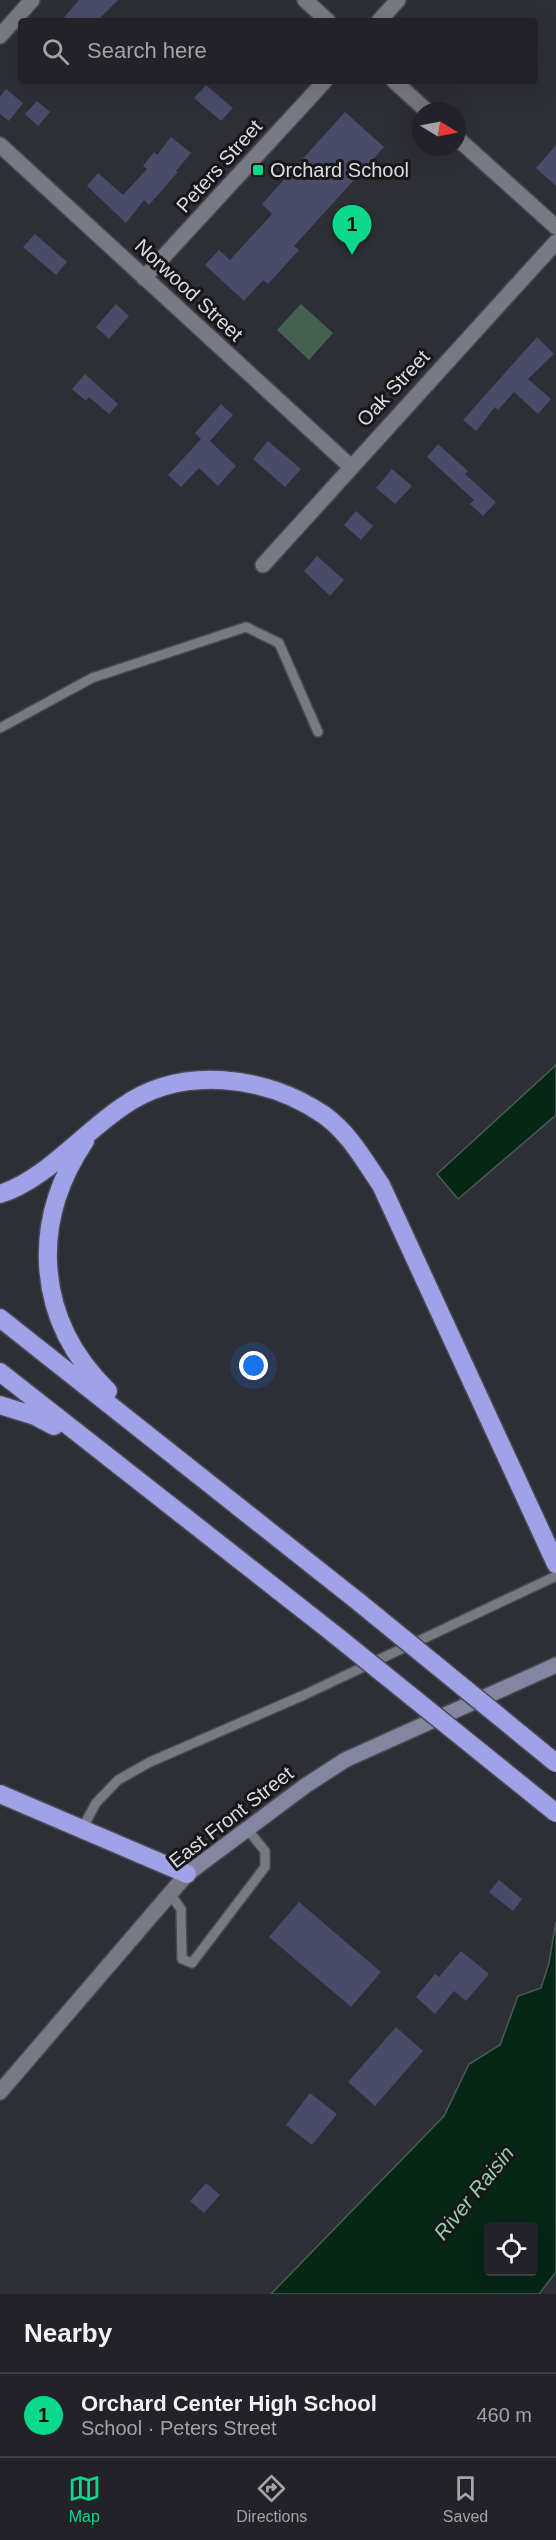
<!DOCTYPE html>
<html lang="en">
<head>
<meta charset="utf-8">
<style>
	body { margin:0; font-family:Arial,sans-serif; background:#2e2f34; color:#f1f3f6 }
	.controls { position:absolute; right:18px; bottom:18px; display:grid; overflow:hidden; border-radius:6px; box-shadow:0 6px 24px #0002 }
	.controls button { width:54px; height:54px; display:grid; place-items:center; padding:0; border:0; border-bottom:2px solid #3f3f45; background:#222228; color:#f1f3f6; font:30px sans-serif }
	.compass { position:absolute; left:412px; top:102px; width:54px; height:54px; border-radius:50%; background:#222228; box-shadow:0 6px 24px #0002; rotate:100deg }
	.you { position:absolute; left:254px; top:1366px; width:21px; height:21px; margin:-15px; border:4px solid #fff; border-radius:50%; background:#1a73e8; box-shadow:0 0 0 9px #1a73e833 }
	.badge { display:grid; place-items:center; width:39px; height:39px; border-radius:50%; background:#09d98b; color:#111; font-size:20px; font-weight:700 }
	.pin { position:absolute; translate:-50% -50px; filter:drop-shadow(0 2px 3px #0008) }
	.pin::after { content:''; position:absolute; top:32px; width:21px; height:18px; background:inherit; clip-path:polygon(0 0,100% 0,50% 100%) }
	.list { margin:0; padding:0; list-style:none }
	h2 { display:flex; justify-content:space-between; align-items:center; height:78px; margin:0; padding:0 24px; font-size:26px }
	h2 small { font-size:20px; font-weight:400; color:#a2a4a8 }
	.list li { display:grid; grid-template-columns:39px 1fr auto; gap:18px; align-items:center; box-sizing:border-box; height:84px; padding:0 24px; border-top:2px solid #3f3f45 }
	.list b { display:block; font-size:22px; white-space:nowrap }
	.list p { margin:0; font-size:20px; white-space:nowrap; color:#a2a4a8 }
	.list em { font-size:20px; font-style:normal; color:#a2a4a8 }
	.icon { flex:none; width:33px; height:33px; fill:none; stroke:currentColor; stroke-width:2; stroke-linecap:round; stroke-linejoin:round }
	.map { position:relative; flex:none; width:556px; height:2294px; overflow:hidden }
	.search { position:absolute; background:#222228; box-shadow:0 6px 24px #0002; left:18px; right:18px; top:18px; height:66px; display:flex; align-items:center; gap:15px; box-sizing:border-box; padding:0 21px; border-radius:6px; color:#a2a4a8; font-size:22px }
	.sheet { height:162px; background:#222228 }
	nav { display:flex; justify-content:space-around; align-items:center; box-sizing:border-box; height:84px; border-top:2px solid #3f3f45; background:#222228; font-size:16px; color:#a2a4a8 }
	nav a { display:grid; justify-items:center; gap:3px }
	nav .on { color:#09d98b }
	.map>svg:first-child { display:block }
	.green { fill:#446050 }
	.water { fill:#062616; stroke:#465d53; stroke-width:1.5; fill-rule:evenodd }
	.building { fill:#4a4b68 }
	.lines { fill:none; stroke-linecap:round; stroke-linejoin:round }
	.lane-casing { stroke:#494a51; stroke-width:12 }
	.street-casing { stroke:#494a51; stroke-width:18 }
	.secondary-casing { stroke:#494a51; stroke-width:18 }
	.highway-casing { stroke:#494a51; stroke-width:21 }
	.lane { stroke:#797983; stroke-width:9 }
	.street { stroke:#797983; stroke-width:15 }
	.secondary { stroke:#8485a1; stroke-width:15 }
	.highway { stroke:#9fa2e7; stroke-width:18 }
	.highway-bridge-casing { stroke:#494a51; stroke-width:21; stroke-linecap:butt }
	.highway-bridge { stroke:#9fa2e7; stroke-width:18 }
	.poi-dot { fill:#09d98b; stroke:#17171a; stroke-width:2 }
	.labels { text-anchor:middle; stroke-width:6; stroke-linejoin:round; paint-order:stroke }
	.street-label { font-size:20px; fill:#dcdce1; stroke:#17171a }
	.poi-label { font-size:20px; fill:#dcdce1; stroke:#17171a; text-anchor:start }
	.water-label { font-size:21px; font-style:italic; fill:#93ceac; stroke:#17171a }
</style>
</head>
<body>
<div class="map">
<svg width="556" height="2294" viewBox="0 0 556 2294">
	<rect width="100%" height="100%" fill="#2e2e36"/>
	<!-- green -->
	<path class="green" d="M301,304l32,29 -24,27 -32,-30z"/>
	<!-- water -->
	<path class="water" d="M556,1065v50l-98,84 -21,-25z
		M556,1921v351l-17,22h-268l173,-178 25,-52 31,-19 18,-49 23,-8 8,-25zM488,2226h46v46h-46z"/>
	<!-- building -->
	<path class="building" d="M79,0h39l-21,21h-36z
		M206,85l27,23 -12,13 -27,-23z
		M6,89l17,14 -14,18 -9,-7v-17z
		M37,101l13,11 -12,14 -13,-12z
		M345,112l39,35 -90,99 5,4 -31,34 -5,-4 -19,21 -39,-36 14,-15 11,10 42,-46 -10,-10z
		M171,137l20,16 -15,18 2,1 -29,33 -5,-5 -18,23 -39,-37 11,-13 25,22 24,-26 -4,-3 11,-14 3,3z
		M556,145v41l-20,-18z
		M35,234l32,28 -11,13 -33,-28z
		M116,304l13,12 -20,23 -13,-12z
		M537,337l17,17 -26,25 23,20 -13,15 -24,-22 -16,18 -3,-3 -19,24 -13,-11z
		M85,374l33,30 -9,10 -20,-17 -3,4 -14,-12z
		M221,404l12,11 -23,26 26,25 -18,20 -19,-18 -18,19 -13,-12 33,-36 -6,-6z
		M268,441l33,28 -16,18 -32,-28z
		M438,444l30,27 -3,3 31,28 -13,14 -13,-12 4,-4 -47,-43z
		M392,469l20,17 -17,18 -19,-16z
		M356,511l17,15 -12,14 -17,-15z
		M317,556l27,24 -14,16 -26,-25z
		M499,1880l23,19 -9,12 -24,-19z
		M299,1902l82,70 -30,35 -82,-70z
		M461,1951l28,23 -23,27 -12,-10 -19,23 -19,-17 19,-23 4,3z
		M396,2027l27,24 -48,55 -27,-24z
		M310,2093l27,21 -25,31 -26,-20z
		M206,2183l14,12 -16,18 -14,-12z"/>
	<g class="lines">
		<!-- lane casing -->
		<g class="lane-casing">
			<path id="lane" d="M0,728l92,-50 154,-51 33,16 39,89
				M82,1829l14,-26 22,-23 32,-18 154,-67 252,-119
				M170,1894l11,15 1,50 10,4 73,-96v-16l-18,-22"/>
		</g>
		<!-- street casing -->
		<g class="street-casing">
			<path id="street" d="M305,0l23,21
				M379,21l19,-21
				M0,36l32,-36
				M394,81l33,30
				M457,138l99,89
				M0,145l350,321
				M144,278l181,-197
				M263,565l293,-323
				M0,2092l187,-218"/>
		</g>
		<!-- secondary casing -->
		<g class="secondary-casing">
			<path id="secondary" d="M187,1874l118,-88 40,-26 211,-95"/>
		</g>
		<!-- highway casing -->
		<g class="highway-casing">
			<path id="highway" d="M85,1141c-56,83 -49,180 23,250
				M0,1194c45,-14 83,-61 122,-87 59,-42 144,-32 202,8 25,18 40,45 57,70l175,379
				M0,1318l360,285
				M0,1372l334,262
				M0,1405l35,11 19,10
				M0,1794l187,80"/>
		</g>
		<!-- lane -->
		<use href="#lane" class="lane"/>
		<!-- street -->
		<use href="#street" class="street"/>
		<!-- secondary -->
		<use href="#secondary" class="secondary"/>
		<!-- highway -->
		<use href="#highway" class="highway"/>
		<!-- highway-bridge casing -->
		<g class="highway-bridge-casing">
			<path id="highway-bridge" d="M360,1603l196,160
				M334,1634l222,179"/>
		</g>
		<!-- highway-bridge -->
		<use href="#highway-bridge" class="highway-bridge"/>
	</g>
	<!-- markers -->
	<rect class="poi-dot" x="252" y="164" width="12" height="12" rx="3"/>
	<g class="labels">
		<!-- street labels -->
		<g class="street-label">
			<text transform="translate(219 166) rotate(-48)" y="7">Peters Street</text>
			<text transform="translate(189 290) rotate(43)" y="7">Norwood Street</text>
			<text transform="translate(393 388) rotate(-47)" y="7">Oak Street</text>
			<text transform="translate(231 1817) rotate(-38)" y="7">East Front Street</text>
		</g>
		<!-- poi labels -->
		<g class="poi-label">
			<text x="270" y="177">Orchard School</text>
		</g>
		<!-- water labels -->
		<g class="water-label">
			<text transform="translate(474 2193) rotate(-51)" y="7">River Raisin</text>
		</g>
	</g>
</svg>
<div class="controls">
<button><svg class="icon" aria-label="locate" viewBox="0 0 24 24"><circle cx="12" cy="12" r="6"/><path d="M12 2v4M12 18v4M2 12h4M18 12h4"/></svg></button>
</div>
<svg class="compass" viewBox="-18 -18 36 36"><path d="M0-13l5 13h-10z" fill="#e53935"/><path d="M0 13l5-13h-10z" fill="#a2a4a8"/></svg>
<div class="you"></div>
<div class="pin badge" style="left:352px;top:255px">1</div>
<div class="search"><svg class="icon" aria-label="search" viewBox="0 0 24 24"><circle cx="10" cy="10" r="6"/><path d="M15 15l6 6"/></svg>Search here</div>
</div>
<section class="sheet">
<h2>Nearby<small></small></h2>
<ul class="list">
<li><span class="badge">1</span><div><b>Orchard Center High School</b><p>School · Peters Street</p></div><em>460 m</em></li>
</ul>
</section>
<nav>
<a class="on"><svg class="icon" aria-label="map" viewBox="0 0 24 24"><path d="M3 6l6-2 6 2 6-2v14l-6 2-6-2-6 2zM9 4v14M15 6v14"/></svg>Map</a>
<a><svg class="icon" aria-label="directions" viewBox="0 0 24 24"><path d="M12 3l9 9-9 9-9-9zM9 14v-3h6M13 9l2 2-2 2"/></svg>Directions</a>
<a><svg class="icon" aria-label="saved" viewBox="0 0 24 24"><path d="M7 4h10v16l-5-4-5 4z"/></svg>Saved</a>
</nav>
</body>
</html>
